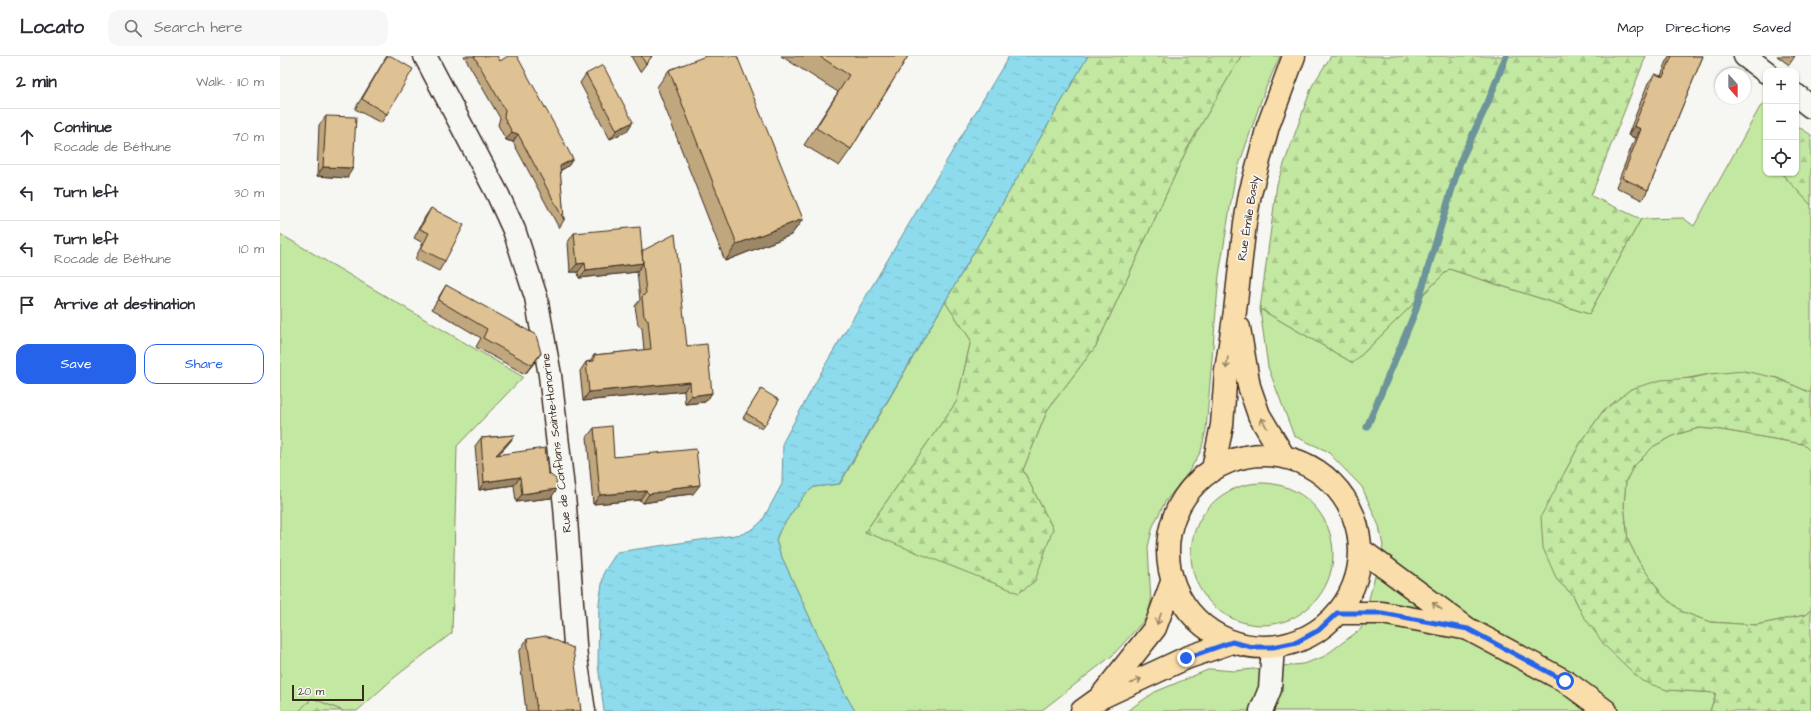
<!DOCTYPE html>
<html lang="en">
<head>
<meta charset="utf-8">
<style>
	body { margin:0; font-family:"Architects Daughter",sans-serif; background:#f7f7f7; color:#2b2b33 }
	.controls { position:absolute; right:12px; top:12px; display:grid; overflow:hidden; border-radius:8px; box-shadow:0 1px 3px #0004 }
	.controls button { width:36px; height:36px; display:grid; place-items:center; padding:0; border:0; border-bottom:1px solid #e1e1e2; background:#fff; color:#2b2b33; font:20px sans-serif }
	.compass { position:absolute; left:1435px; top:12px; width:36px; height:36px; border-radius:50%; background:#fff; box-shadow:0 1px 3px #0004; rotate:159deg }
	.scale { position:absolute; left:12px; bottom:10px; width:72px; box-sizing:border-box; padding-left:4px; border:2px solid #3b2a1e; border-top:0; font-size:11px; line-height:14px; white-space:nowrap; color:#3b2a1e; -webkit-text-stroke:3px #f6f6f2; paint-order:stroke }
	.stop { position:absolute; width:12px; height:12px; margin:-9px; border:3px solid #2563eb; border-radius:50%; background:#fff }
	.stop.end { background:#2563eb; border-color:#fff; box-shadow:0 1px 4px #0008 }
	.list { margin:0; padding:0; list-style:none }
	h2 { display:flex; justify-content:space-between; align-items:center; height:52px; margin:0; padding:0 16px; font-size:17px }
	h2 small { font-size:13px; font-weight:400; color:#7c7c81 }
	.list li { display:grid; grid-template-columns:26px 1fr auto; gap:12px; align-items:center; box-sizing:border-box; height:56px; padding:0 16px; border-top:1px solid #e1e1e2 }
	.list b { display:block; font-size:15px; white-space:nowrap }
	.list p { margin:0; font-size:13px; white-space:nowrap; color:#7c7c81 }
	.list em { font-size:13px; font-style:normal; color:#7c7c81 }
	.actions { display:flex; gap:8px; padding:12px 16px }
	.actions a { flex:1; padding:9px 0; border:1px solid #2563eb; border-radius:12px; text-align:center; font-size:14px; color:#2563eb }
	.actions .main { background:#2563eb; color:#fff }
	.icon { flex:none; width:22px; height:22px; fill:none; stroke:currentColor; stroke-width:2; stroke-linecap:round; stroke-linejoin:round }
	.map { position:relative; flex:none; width:1531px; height:655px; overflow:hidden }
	header { display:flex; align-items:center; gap:24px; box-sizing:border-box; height:56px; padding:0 20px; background:#fff; border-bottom:1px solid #e1e1e2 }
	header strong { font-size:19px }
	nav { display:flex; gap:22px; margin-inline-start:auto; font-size:14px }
	.search { width:280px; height:36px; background:#f7f7f7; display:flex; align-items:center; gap:10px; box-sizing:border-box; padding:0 14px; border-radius:12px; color:#7c7c81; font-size:15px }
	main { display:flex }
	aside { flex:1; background:#fff }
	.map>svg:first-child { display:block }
	.grass { fill:#c3e8a2; stroke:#7f8960 }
	.forest { fill:url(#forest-firs); stroke:#7f8960 }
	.water { fill:url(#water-ripples); stroke:#6c949a }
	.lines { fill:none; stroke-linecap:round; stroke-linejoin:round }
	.stream { stroke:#6c949a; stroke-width:7 }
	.minor-casing { stroke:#3b2a1e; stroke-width:25 }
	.major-casing { stroke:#3b2a1e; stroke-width:25 }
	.minor { stroke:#f6f6f2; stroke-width:22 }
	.major { stroke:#f9deab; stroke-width:22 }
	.wall { fill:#c0a77e; stroke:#3b2a1e }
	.shaded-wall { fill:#9c8867; stroke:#3b2a1e }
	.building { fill:#dfc293; stroke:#3b2a1e }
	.oneway { stroke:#9a8464 }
	.route { stroke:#2563eb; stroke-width:5 }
	.labels { text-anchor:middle; stroke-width:3.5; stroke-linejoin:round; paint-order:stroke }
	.street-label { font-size:12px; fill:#3b2a1e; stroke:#f6f6f2 }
</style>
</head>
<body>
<header>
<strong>Locato</strong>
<div class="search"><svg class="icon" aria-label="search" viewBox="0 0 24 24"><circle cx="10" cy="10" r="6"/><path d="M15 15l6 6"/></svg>Search here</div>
<nav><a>Map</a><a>Directions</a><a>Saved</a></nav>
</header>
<main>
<aside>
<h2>2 min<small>Walk · 110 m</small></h2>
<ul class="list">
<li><svg class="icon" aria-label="ahead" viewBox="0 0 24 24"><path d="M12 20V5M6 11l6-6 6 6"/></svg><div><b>Continue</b><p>Rocade de Béthune</p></div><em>70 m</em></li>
<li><svg class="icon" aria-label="left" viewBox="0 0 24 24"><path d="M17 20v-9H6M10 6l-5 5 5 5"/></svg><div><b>Turn left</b></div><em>30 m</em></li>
<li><svg class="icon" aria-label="left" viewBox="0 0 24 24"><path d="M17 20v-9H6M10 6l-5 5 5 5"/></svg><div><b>Turn left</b><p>Rocade de Béthune</p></div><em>10 m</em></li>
<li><svg class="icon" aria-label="arrive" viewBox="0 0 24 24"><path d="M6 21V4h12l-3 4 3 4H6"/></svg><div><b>Arrive at destination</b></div></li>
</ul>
<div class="actions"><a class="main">Save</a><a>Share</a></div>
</aside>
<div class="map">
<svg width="1531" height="655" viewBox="0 0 1531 655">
	<defs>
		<pattern id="forest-firs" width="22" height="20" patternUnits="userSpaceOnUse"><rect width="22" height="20" fill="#c3e8a2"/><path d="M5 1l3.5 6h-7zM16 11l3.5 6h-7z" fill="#a8c78b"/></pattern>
		<pattern id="water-ripples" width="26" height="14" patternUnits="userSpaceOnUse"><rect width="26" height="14" fill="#8ddbec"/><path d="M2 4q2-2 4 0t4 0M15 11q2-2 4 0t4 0" fill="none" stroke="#7bbcca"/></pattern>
	</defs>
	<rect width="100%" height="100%" fill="#f6f6f2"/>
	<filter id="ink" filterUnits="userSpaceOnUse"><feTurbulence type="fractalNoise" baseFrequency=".025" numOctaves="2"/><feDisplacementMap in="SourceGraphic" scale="8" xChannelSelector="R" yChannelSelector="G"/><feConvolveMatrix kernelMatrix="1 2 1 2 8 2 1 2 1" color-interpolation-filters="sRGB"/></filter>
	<g filter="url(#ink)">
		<!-- grass -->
		<path class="grass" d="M961,0h39l-16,36 -29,85 -16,98 -13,155 -5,21 -13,22 -23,29 -12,24 -5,21 3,55 -4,15 -34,38 -72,56h-186l-11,-19 -64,-139 -4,-13 4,-10 24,-35 10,-8 26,-3 105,-182 26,38 -14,61 -92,131 188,-3 -30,-59 25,-61 48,-63 91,-197z
			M1485,47l1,1v69h15l30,32v188l-34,-15 -67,-4 -79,15 -28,22 -23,33 -15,28 -8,108 16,15 9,19 85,76 49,3 -6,18h-583l28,-19 55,-23 24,2 69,-7 20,-7 38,-28 22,-83 -4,-20 -17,-39 -35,-36 -33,-15 -26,-69 -8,-58 93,54 96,-94 140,45 52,-95 42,-1 11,8 66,-119z
			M0,178l243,143 -66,69 -5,187 -57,44 -38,34h-14l-31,-13 -13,13h-19z
			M1419,372l23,2 81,14 8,8v158l-6,5 -49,10 -46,-3 -27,-10 -19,-15 -25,-35 -11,-22 -4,-35 2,-24 7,-14 21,-21 21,-11z
			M911 498a71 71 0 1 1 142 0a71 71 0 1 1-142 0Z"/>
		<!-- forest -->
		<path class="forest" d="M808,0h153l-54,93 -91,197 -48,63 -25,61 30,59 -18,52 -16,12 -154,-61 92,-131 14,-61 -26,-38z
			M1051,0h315l-55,140 50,23 -52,95 -140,-45 -96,94 -93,-54 17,-125 35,-98z
			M1516,69l15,10v70l-30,-32h15z
			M1464,315l33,7 34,15v59l-8,-8 -81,-14 -23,-2 -24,7 -21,11 -21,21 -7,14 -2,24 4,35 11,22 25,35 19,15 27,10 46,3 49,-10 6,-5v101h-101l6,-18 -49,-3 -25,-9 -37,-35 -23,-32 -9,-19 -16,-15 -14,-32 -2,-32 39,-72 23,-33 28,-22 30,-9 32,-2 17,-4z
			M32,642l31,13h-44z"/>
		<!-- water -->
		<path class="water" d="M729,0h79l-249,428 -25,3 -10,8 -24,35 -4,10 4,13 64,139 11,19h-251l-6,-46 1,-62 5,-31 13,-20 125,-18 11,-5 9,-8 20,-37 1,-42 45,-82z"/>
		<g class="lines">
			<!-- stream -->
			<path class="stream" d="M1087,371l48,-115 45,-150 29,-62 17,-44"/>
			<!-- minor casing -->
			<g class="minor-casing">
				<path id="minor" d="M145,0l73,139 16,35 22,67 14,78 15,131 11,152 8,53
					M1465,0l21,16
					M1516,39l15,12
					M981,655l9,-22 3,-42"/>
			</g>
			<!-- major casing -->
			<g class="major-casing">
				<path id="major" d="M959,272l10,58 10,29 25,42
					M888 495a96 96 0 1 1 192 0a96 96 0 1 1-192 0Z
					M933,413l9,-44 4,-54 9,-60 10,-88 5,-29 18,-68 26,-70
					M1080,493l108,80 97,52 41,30
					M1057,557h45l81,15
					M822,639l53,-67 17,-46
					M802,655l18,-13 86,-40 46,-16"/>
			</g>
			<!-- minor -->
			<use href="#minor" class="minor"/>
			<!-- major -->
			<use href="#major" class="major"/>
		</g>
		<!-- wall -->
		<path class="wall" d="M107,0v58l-6,9 -26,-14 27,-45z
			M184,0h33l3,5 73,98 -5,7 -8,5 4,49 -5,8 -46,-86 -7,-2 -8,-15 2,-7z
			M351,0h21l-12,16z
			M501,0h127l-57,93 -12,17 -35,-21 34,-53z
			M1389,0h34l-55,134 -6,10 -26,-13 19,-49 -7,-3 20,-52 7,-9 6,2z
			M1497,0h18l-6,9z
			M389,14l134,149 -12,16 -66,26 -68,-174z
			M306,18l41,57 -17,8 -30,-56z
			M46,60l21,62 -30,-2 2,-51z
			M151,152l14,53 -6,10 -24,-12 8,-16 -9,-5 11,-21z
			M294,177l68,19 45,94 25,47 -7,9 -20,2 -1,-13 -101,10 -3,-30 6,-9 4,-1 4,-6 50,-5 -2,-22 -4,-3 -3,-19 5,-6 -3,-28 -58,6 -1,-6h-8l-2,-30z
			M166,229l95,68 -16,21 -49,-27 5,-9 -49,-29 8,-14z
			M478,338l7,31 -3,4 -19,-11z
			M314,372l20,29 79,37 -28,3 -3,3 -19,3 -3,-3 -47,4 -6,-67z
			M235,379l-6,8 -11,12 53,43 -35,4 -2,-17 -35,5 -4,-44 6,-8z
			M247,583l54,72h-55l-7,-59z"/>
		<!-- shaded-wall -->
		<path class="shaded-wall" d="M353,66l-6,9 -17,8 7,-9z
			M1354,70l7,3 -6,9 -7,-3z
			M232,76l6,2 -5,8 -7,-2z
			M293,103l-5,7 -14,8 6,-8z
			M43,111l30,1 -6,10 -30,-2z
			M523,163l-12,16 -66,26 12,-17z
			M305,207l-7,9h-8l7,-8z
			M363,207l-6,9 -58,6 7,-8z
			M261,297l-6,9 -10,12 7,-9z
			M410,326l-6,9 -101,10 6,-9z
			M432,337l-7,9 -20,2 6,-8z
			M235,379l-6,8 -18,20 5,-8z
			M240,421l-6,8 -35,5 5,-8z
			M420,429l-7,9 -28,3 -3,3 -19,3 6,-9 23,-6z
			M277,433l-6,9 -35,4 6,-8z
			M366,435l-6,9 -47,4 7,-9z"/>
		<!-- building -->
		<path class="building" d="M107,0h4l22,13 -26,45 -25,-15z
			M194,0h23l3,5 8,-5h9l56,103 -13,7 4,54 -46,-86 -6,-2 -8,-15 1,-7z
			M361,0h11l-6,8z
			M426,0h31l66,163 -66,25 -68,-174z
			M539,0h89l-57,93 -35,-21 33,-53z
			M1392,0h31l-55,134 -26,-12 19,-49 -7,-3 21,-52 8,3z
			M323,9l30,57 -16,8 -31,-56z
			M46,60l30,1 -3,51 -30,-1z
			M151,152l33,17 -19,36 -24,-12 8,-16 -9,-4z
			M360,171l3,36 -1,-12 33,-17 12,112 20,-2 5,49 -21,3 -1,-14 -101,10 -3,-30 8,-1v-6l57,-6 -3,-29 -4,-4 -2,-19 4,-4 -3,-30 -57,7 -1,-7 -8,1 -3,-31z
			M166,229l90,50 5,18 -9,12 -49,-27 4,-9 -49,-29z
			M481,333l18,11 -14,25 -19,-12z
			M332,370l2,31 82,-8 4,36 -28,3 -4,3 -19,3 -3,-3 -46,4 -6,-67z
			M235,379l-19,20 49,-7 3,25 8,6 1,10 -35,5 -2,-17 -36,5 -3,-44z
			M266,580l27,12 8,63h-44l-10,-72z"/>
		<!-- one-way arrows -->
		<defs><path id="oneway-shaft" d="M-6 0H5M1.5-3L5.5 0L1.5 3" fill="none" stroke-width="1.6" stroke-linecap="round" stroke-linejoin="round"/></defs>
		<g class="oneway">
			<use href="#oneway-shaft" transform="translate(947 307) rotate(99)"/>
			<use href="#oneway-shaft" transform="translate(984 367) rotate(-120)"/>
			<use href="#oneway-shaft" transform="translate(1157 550) rotate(-143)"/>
			<use href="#oneway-shaft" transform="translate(879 563) rotate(110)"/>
			<use href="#oneway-shaft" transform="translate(856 625) rotate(-25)"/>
		</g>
	</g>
	<g class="lines" filter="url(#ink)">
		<!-- route -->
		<path class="route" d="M906,602l46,-16 20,5h21l24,-5 22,-12 18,-17h45l86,16 97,52"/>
	</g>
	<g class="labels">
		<!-- street labels -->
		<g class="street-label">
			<text transform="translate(968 162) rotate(-81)" y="4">Rue Émile Basly</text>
			<text transform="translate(276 387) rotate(-97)" y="4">Rue de Conflans Sainte-Honorine</text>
		</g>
	</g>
</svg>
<div class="controls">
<button>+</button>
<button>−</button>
<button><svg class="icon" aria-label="locate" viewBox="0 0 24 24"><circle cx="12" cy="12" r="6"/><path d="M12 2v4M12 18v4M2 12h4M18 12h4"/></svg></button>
</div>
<svg class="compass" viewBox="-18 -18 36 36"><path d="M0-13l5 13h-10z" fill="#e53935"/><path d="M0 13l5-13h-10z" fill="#7c7c81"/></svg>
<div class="scale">20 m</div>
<div class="stop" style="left:1285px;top:625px"></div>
<div class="stop end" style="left:906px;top:602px"></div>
</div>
</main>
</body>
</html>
